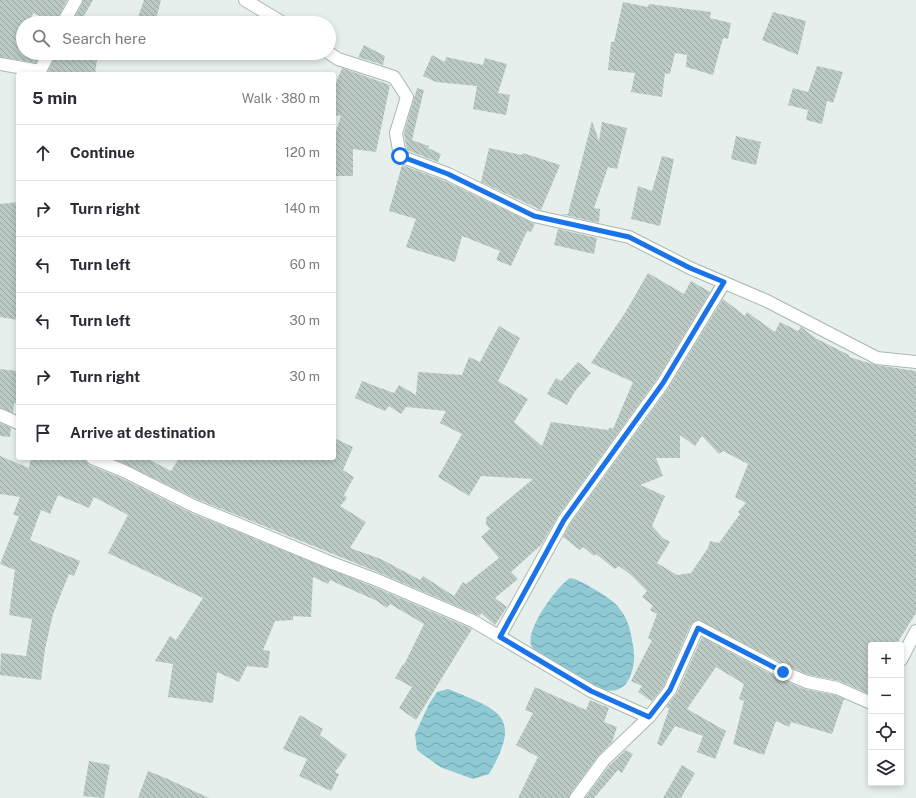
<!DOCTYPE html>
<html lang="en">
<head>
<meta charset="utf-8">
<style>
	body { margin:0; font-family:"Public Sans",sans-serif; background:#f7f7f7; color:#2b2b33 }
	.controls { position:absolute; right:12px; bottom:12px; display:grid; overflow:hidden; border-radius:4px; box-shadow:0 2px 6px #0003 }
	.controls button { width:36px; height:36px; display:grid; place-items:center; padding:0; border:0; border-bottom:1px solid #e1e1e2; background:#fff; color:#2b2b33; font:20px sans-serif }
	.stop { position:absolute; width:12px; height:12px; margin:-9px; border:3px solid #1a73e8; border-radius:50%; background:#fff }
	.stop.end { background:#1a73e8; border-color:#fff; box-shadow:0 1px 4px #0008 }
	.list { margin:0; padding:0; list-style:none }
	h2 { display:flex; justify-content:space-between; align-items:center; height:52px; margin:0; padding:0 16px; font-size:17px }
	h2 small { font-size:13px; font-weight:400; color:#7c7c81 }
	.list li { display:grid; grid-template-columns:26px 1fr auto; gap:12px; align-items:center; box-sizing:border-box; height:56px; padding:0 16px; border-top:1px solid #e1e1e2 }
	.list b { display:block; font-size:15px; white-space:nowrap }
	.list em { font-size:13px; font-style:normal; color:#7c7c81 }
	.icon { flex:none; width:22px; height:22px; fill:none; stroke:currentColor; stroke-width:2; stroke-linecap:round; stroke-linejoin:round }
	.map { position:relative; flex:none; width:916px; height:798px; overflow:hidden }
	.search { position:absolute; background:#fff; box-shadow:0 2px 6px #0003; left:16px; top:16px; width:320px; height:44px; display:flex; align-items:center; gap:10px; box-sizing:border-box; padding:0 14px; border-radius:22px; color:#7c7c81; font-size:15px }
	.panel { position:absolute; background:#fff; box-shadow:0 2px 6px #0003; left:16px; top:72px; width:320px; height:388px; border-radius:4px }
	.map>svg:first-child { display:block }
	.water { fill:url(#water-waves) }
	.building { fill:url(#building-back-hatch); fill-rule:evenodd }
	.lines { fill:none; stroke-linecap:round; stroke-linejoin:round }
	.minor-casing { stroke:#a8b8b2; stroke-width:14 }
	.minor { stroke:#fff; stroke-width:12 }
	.route { stroke:#1a73e8; stroke-width:5 }
</style>
</head>
<body>
<div class="map">
<svg width="916" height="798" viewBox="0 0 916 798">
	<defs>
		<pattern id="water-waves" width="16" height="10" patternUnits="userSpaceOnUse"><rect width="16" height="10" fill="#8ec9d4"/><path d="M0 5q4-4 8 0t8 0" fill="none" stroke="#74a5ad"/></pattern>
		<pattern id="building-back-hatch" width="6" height="6" patternUnits="userSpaceOnUse"><rect width="6" height="6" fill="#bbcac4"/><path d="M-1 5l2 2M0 0l6 6M5-1l2 2" fill="none" stroke="#98a6a0"/></pattern>
	</defs>
	<rect width="100%" height="100%" fill="#e6efeb"/>
	<!-- water -->
	<path class="water" d="M570,578c9,2 14,5 22,10 24,13 36,24 40,52 2,10 3,18 1,27 -9,43 -46,17 -70,3 -9,-6 -25,-13 -31,-23 -9,-15 25,-61 38,-69z
		M448,689c52,21 75,27 41,85l-16,5 -33,-12 -23,-17 -2,-16 14,-30 8,-12z"/>
	<!-- building -->
	<path class="building" d="M0,0h67l-11,23 -23,-10 -3,10h-7v30h18l-5,10 -36,-6z
		M83,0h10l-13,23h-8z
		M144,0h17l-6,23h-19z
		M623,2l25,5 1,-3 62,8 -1,6 21,5 -3,16 -5,-1 -10,37 -27,-8 1,-12 -12,-2 -5,21 -5,-1 -3,24 -31,-5 4,-19 -27,-3 3,-28h3z
		M773,12l33,9 -8,34 -36,-15z
		M364,45l21,11 -2,9 -25,-8z
		M56,53h42l-3,21h-48z
		M432,55l13,7 1,-5 37,8 2,-7 22,6 -9,29 12,2 -4,20 -33,-6 4,-23 -41,-4 -13,-6z
		M817,66l26,6 -10,31 -6,-2 -5,23 -16,-4 2,-10 -20,-5 5,-17 15,4z
		M342,68l48,17 -14,67 -23,-3v27h-19v-39l7,-21 -7,-1v-27z
		M417,88l7,2 -12,50 17,6 -1,2 13,6 -3,8 -31,-12 -3,-17z
		M592,121l7,20 3,-19 25,6 -10,41 -9,-2 -14,41 6,1 -1,14 -38,-9h7z
		M736,136l25,6 -5,23 -25,-6z
		M489,148l33,7 1,-2 37,12 -19,45 -60,-28z
		M662,156l12,3 -14,67 -29,-7 7,-33 14,5z
		M402,165l43,16 90,43 -4,8 -4,-1 -16,35 -15,-6 4,-9 -38,-15 -7,26 -49,-15 10,-28 -27,-8z
		M18,202v118l-18,-3v-113z
		M558,229l39,9 -3,16 -40,-9z
		M648,273l36,21 7,-13 19,11 -53,87 -99,137 -17,29 -30,27 7,7 -23,19 12,9 -12,18 -14,-12 -1,3 -100,-43 -183,-74 -85,-41h34l25,13 8,-13h155v-20l19,9 -10,23 11,7 -10,18 3,3 -7,8 26,16 -16,26 31,11 39,21 3,-4 31,20 9,-14 3,2 33,-26 -18,-21 9,-8 -4,-5v-6l47,-39 -52,-3 -12,20 -31,-19 24,-43 -22,-11 6,-12 -40,-4 -5,7 -12,-8 -4,5 -30,-13 7,-17 32,12 5,-8 17,10 2,-23 44,3 7,-18 11,5 19,-36 21,12 -22,43 30,18 -14,23 28,24 9,-24 57,8 2,-3 3,2 20,-47 -42,-19 34,-50z
		M723,299l22,17 2,-4 28,20 5,-10 18,9 3,-4 16,12 32,16v2l27,8 40,6v242l-20,32h-25v50l-31,-14 -31,-6 -23,-10 -88,-45 -7,4 -27,62 -12,15 -2,-1 -12,-8 4,-6 -11,-5 21,-41 -4,-2 9,-24 -7,-4 3,-4 -11,-9 5,-6 -16,-16 -12,-9 -4,3 -19,-15 -2,2 -11,-9 -3,3 -17,-13 7,-13 99,-137zM680,435l15,11 7,-10 17,18 4,-3 25,13 -13,33 11,6 -8,9 2,2 -21,29 -9,-2 -2,7 -17,25 -14,2 -20,-12 13,-21 -7,-4 -11,-12 13,-30 -25,-11 23,-9 -7,-18h24z
		M578,362l13,11 -15,17 -9,15 -20,-11 9,-16 5,3z
		M0,369l18,2v33l-4,-1 -1,10 -13,-5z
		M0,423l11,5 -1,9 -10,-1z
		M0,456l29,12 2,-10h54l4,7 32,13 70,35 183,74 98,42 -56,91 -17,-12 13,-21 -17,-9 8,-14 1,1 20,-41 -34,-20 -3,4 -10,-7 -47,-21 -2,4 -15,-7 -2,40 -18,-1v4l-18,1 -12,29 7,1 -2,17 -21,-2 -8,16 -22,-10 -4,31 -45,-6 5,-33 -18,-3 15,-25 6,4 27,-42 -95,-45 20,-38 -34,-18 -5,11 -31,-13 -8,19 -9,-4 -11,30 50,21 -6,15 -5,-2 -16,40 -8,35 -4,31 -41,-5 1,-22 25,3 6,-37 -23,-4 6,-45 -15,-6 19,-48 -6,-1 7,-18 -20,-3z
		M702,637l78,42 24,10 31,6 9,4 -12,35 -41,-12 -2,5 -13,-6 -12,34 -31,-11 11,-43 -5,-2 5,-15 -28,-17 -29,42 39,22 -11,28 -18,-7 6,-16 -28,-10 -13,20 -5,-2 12,-35 -3,-2 11,-14z
		M535,687l51,23 4,-10 19,8 -5,14 13,5 -5,15 -14,14 -28,38 -1,4h-51l20,-41 -22,-12 17,-32 -8,-3z
		M300,715l23,14 -3,6 27,20 -12,17 4,2 -8,17 -32,-15 8,-17 -24,-10z
		M626,750l7,4 -11,19 -4,-3 -24,28h-9l25,-33z
		M89,761l21,4 -6,33 -21,-2z
		M682,765l13,8 -14,25h-18z
		M148,771l20,8 41,19h-71z"/>
	<g class="lines">
		<!-- minor casing -->
		<g class="minor-casing">
			<path id="minor" d="M245,0l38,23
				M63,23l13,-23
				M329,53l9,6 56,18 13,20 -11,36 4,23 48,18 86,42 95,21 61,31 77,33 110,57 39,4
				M0,64l40,7 9,-18
				M0,415l18,8
				M92,458l32,13 70,35 138,57 45,17 96,41 118,70 58,26 21,-27 28,-63 85,45 24,10 30,6 34,15
				M499,637l65,-117 99,-137 61,-100
				M901,660l15,-29
				M576,798l28,-38 45,-43"/>
		</g>
		<!-- minor -->
		<use href="#minor" class="minor"/>
	</g>
	<g class="lines">
		<!-- route -->
		<path class="route" d="M400,156l48,18 86,42 95,21 61,31 34,14 -61,101 -99,137 -64,117 91,54 58,26 21,-27 28,-62 85,44"/>
	</g>
</svg>
<div class="controls">
<button>+</button>
<button>−</button>
<button><svg class="icon" aria-label="locate" viewBox="0 0 24 24"><circle cx="12" cy="12" r="6"/><path d="M12 2v4M12 18v4M2 12h4M18 12h4"/></svg></button>
<button><svg class="icon" aria-label="layers" viewBox="0 0 24 24"><path d="M12 4l9 5-9 5-9-5zM3 14l9 5 9-5"/></svg></button>
</div>
<div class="stop" style="left:400px;top:156px"></div>
<div class="stop end" style="left:783px;top:672px"></div>
<div class="search"><svg class="icon" aria-label="search" viewBox="0 0 24 24"><circle cx="10" cy="10" r="6"/><path d="M15 15l6 6"/></svg>Search here</div>
<section class="panel">
<h2>5 min<small>Walk · 380 m</small></h2>
<ul class="list">
<li><svg class="icon" aria-label="ahead" viewBox="0 0 24 24"><path d="M12 20V5M6 11l6-6 6 6"/></svg><div><b>Continue</b></div><em>120 m</em></li>
<li><svg class="icon" aria-label="right" viewBox="0 0 24 24"><path d="M7 20v-9h11M14 6l5 5-5 5"/></svg><div><b>Turn right</b></div><em>140 m</em></li>
<li><svg class="icon" aria-label="left" viewBox="0 0 24 24"><path d="M17 20v-9H6M10 6l-5 5 5 5"/></svg><div><b>Turn left</b></div><em>60 m</em></li>
<li><svg class="icon" aria-label="left" viewBox="0 0 24 24"><path d="M17 20v-9H6M10 6l-5 5 5 5"/></svg><div><b>Turn left</b></div><em>30 m</em></li>
<li><svg class="icon" aria-label="right" viewBox="0 0 24 24"><path d="M7 20v-9h11M14 6l5 5-5 5"/></svg><div><b>Turn right</b></div><em>30 m</em></li>
<li><svg class="icon" aria-label="arrive" viewBox="0 0 24 24"><path d="M6 21V4h12l-3 4 3 4H6"/></svg><div><b>Arrive at destination</b></div></li>
</ul>
</section>
</div>
</body>
</html>
